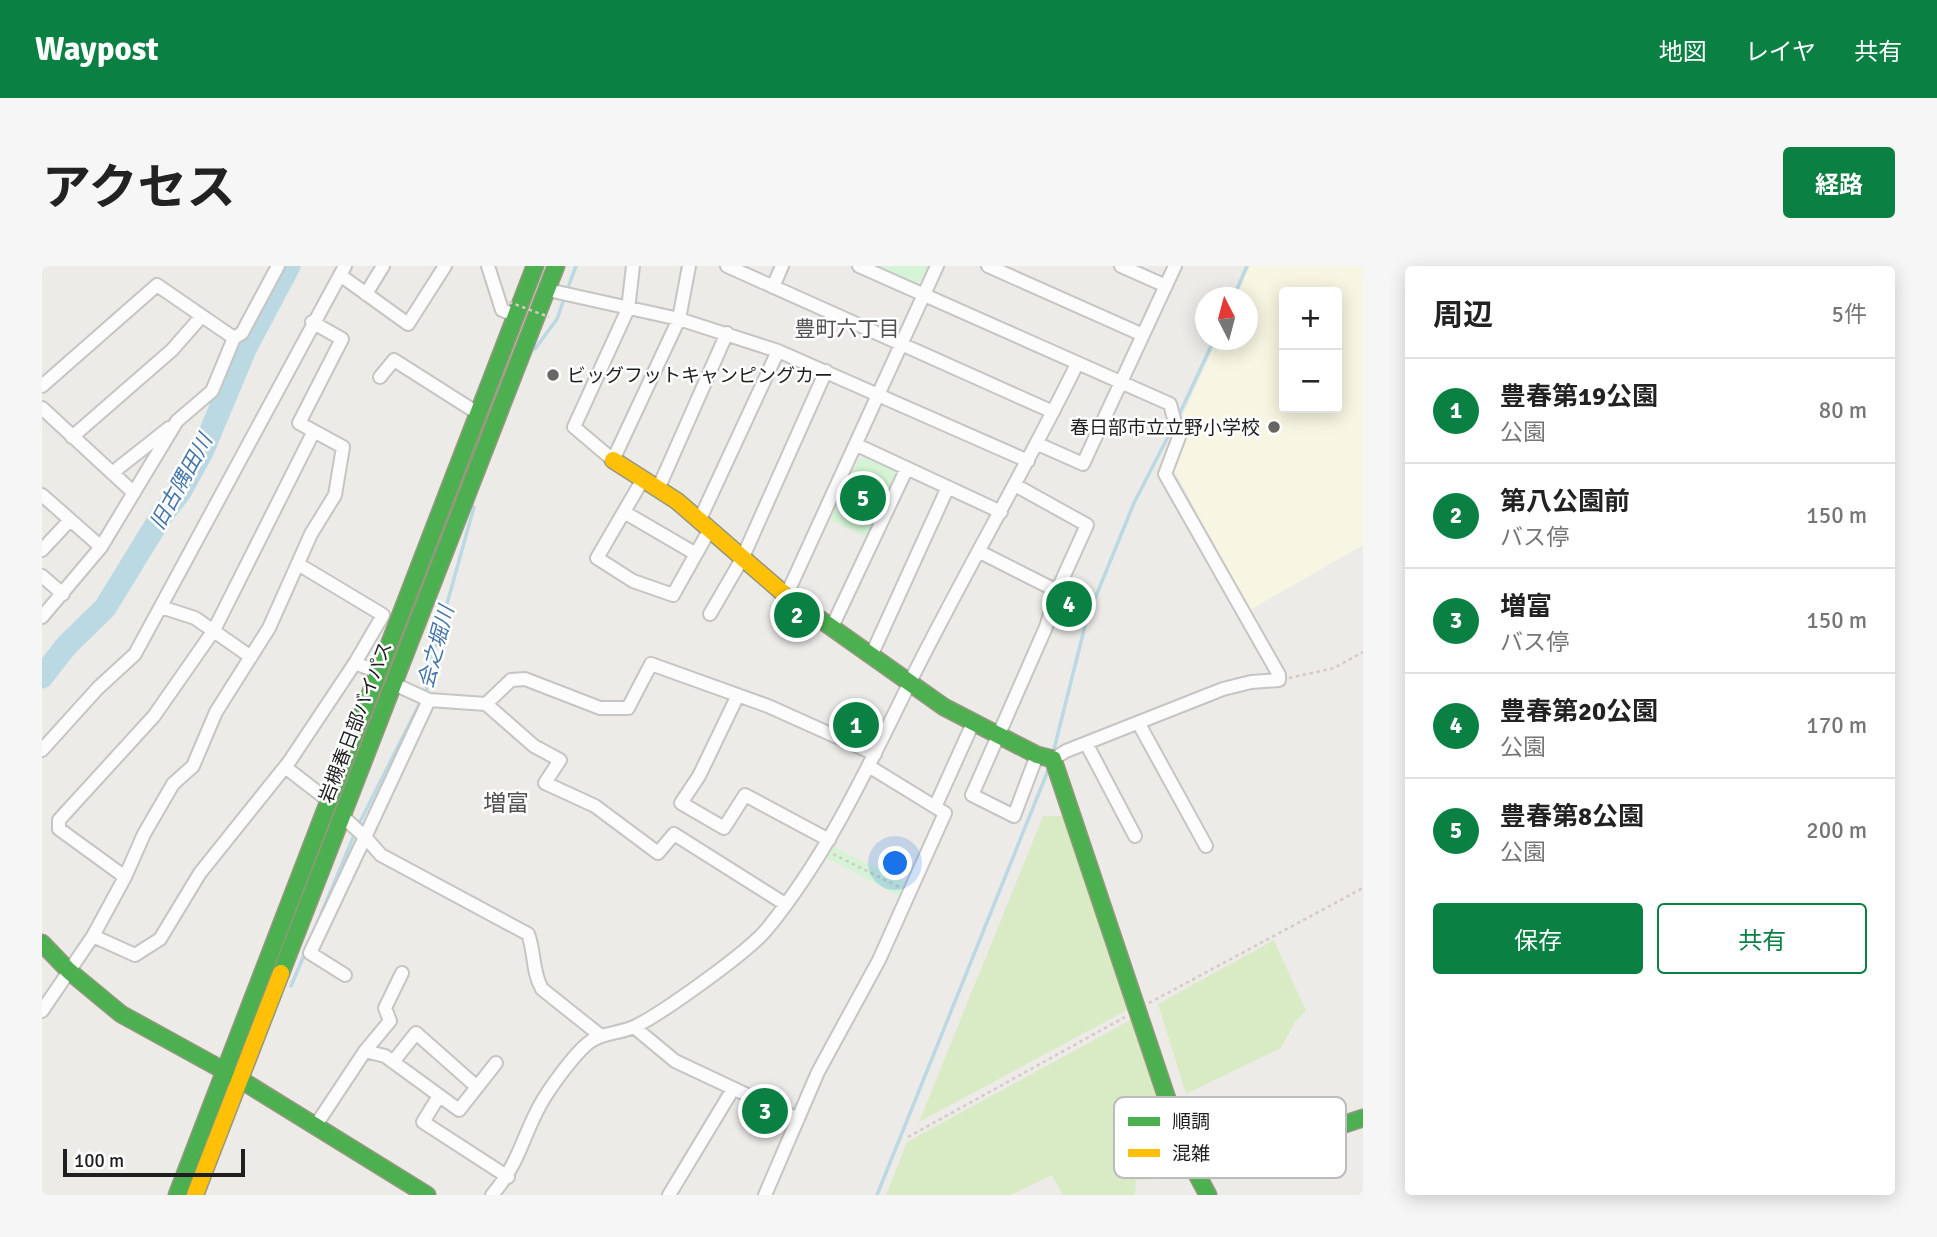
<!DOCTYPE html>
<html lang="ja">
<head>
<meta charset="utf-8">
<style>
	body { margin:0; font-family:Signika,"Noto Sans JP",sans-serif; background:#f6f6f6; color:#222 }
	.controls { position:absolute; right:21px; top:21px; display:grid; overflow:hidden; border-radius:7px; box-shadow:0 4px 18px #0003 }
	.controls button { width:63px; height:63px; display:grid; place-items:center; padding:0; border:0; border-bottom:2px solid #e0e0e0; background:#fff; color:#222; font:35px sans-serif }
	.compass { position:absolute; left:1153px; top:21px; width:63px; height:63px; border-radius:50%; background:#fff; box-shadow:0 4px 18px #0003; rotate:354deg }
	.scale { position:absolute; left:21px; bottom:18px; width:182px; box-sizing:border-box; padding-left:7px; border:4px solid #1f1f1f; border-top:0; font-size:19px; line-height:24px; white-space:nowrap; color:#1f1f1f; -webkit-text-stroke:5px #fff; paint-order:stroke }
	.you { position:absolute; left:854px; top:598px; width:24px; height:24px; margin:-18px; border:5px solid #fff; border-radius:50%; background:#1a73e8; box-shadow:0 0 0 10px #1a73e833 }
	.badge { display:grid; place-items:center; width:46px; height:46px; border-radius:50%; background:#0b8043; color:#fff; font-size:23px; font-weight:700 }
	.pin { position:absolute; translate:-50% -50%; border:4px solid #fff; box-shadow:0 2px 7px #0006 }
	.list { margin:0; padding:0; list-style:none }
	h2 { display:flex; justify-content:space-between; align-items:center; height:91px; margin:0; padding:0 28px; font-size:30px }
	h2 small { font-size:23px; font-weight:400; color:#767676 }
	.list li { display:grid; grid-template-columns:46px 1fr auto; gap:21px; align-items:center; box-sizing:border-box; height:105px; padding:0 28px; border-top:2px solid #e0e0e0 }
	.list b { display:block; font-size:26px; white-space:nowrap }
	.list p { margin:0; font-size:23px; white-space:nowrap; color:#767676 }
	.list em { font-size:23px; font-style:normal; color:#767676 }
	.actions { display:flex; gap:14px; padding:21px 28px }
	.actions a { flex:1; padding:16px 0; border:2px solid #0b8043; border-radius:7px; text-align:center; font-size:24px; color:#0b8043 }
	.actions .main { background:#0b8043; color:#fff }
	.map { position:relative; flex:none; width:1321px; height:929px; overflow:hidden; border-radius:7px }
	header { display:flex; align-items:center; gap:42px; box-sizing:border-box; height:98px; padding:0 35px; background:#0b8043; color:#fff }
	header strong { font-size:33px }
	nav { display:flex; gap:38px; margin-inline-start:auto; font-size:24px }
	.intro { display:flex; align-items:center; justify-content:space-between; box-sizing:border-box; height:168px; padding:0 42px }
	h1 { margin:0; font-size:49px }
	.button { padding:18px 32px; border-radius:7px; background:#0b8043; color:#fff; font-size:24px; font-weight:700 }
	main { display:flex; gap:42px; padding:0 42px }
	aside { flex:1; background:#fff; border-radius:7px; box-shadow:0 4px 18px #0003 }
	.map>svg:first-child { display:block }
	.education { fill:#f7f6e2; fill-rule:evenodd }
	.grass { fill:#d9ebc5 }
	.park { fill:#d4f4d5 }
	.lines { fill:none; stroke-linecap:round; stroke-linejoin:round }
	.stream { stroke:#bad9e2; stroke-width:3.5 }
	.river { stroke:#bad9e2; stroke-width:23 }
	.street-casing { stroke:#c6c5c4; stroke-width:16 }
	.fast-casing { stroke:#96977f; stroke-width:19 }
	.slow-casing { stroke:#96977f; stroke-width:19 }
	.path { stroke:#d8c9c6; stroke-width:2.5; stroke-dasharray:3.5 3.5; stroke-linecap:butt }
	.street { stroke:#fcfcfc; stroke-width:12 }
	.fast { stroke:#4caf50; stroke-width:16 }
	.slow { stroke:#ffc107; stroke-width:16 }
	.path-bridge { stroke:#d8c9c6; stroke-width:2.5; stroke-dasharray:3.5 3.5; stroke-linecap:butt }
	.poi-dot { fill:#676665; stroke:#fff; stroke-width:2.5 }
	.labels { text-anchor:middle; stroke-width:5; stroke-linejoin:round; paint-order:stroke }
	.poi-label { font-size:19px; fill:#1f1f1f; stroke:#fff; text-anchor:start }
	.street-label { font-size:19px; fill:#1f1f1f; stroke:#fff }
	.neighbourhood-label { font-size:21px; fill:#525252; stroke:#fff }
	.water-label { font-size:21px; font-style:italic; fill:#4576a9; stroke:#fff }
	.quarter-label { font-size:23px; fill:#525252; stroke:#fff }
	.key { fill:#fff; stroke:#bcbcbc; stroke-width:2 }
	.key-label { font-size:19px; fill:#1f1f1f }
</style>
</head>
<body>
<header>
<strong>Waypost</strong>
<nav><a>地図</a><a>レイヤ</a><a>共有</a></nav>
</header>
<div class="intro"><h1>アクセス</h1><a class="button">経路</a></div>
<main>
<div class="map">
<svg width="1321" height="929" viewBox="0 0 1321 929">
	<rect width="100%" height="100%" fill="#edebe8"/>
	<!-- education -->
	<path class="education" d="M1208,0h113v279l-113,65 -76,-140 13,-32 -5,-21 35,-77h31v-42l-12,-1zM1242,26h53v116h-53z"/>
	<!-- grass -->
	<path class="grass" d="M1001,550h26l56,176 2,18 -208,112z
		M1232,674l32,71 -11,11 -14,26 -95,46 -28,-90z
		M1092,752l48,160 -46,2 -1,15h-72l-11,-20 -41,20h-125l21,-53z"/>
	<!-- park -->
	<path class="park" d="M834,0h53l-7,14 -9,3z
		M824,191l28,13 1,5 -28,62 -37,-17 28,-60z
		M1024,320l17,8 -14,35 -15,-7z
		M812,444l15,7 -11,23 -15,-7z
		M790,580l77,39 -6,13 -78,-41z"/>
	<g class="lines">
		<!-- stream -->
		<path class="stream" d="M527,19l7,-19
			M1191,32l14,-32
			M493,83l22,-30 6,-17
			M1136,151l36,-77
			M1011,487l34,-135 47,-115 39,-76
			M316,560l69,-137 -1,-10 48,-172
			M270,670l43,-103
			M249,720l14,-33
			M835,929l172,-427"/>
		<!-- river -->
		<path class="river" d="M0,411l25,-32 38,-37 57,-93 18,-23 22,-40 44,-105 43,-81"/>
		<!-- street casing -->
		<g class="street-casing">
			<path id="street" d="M446,0l14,44 13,5
				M591,0l-5,43 -54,118 39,33 66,-141 10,-53
				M685,0l326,146
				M817,0l311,138 9,33 -14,37 114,201v5l-28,2 -28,7 -157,62 -13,8
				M946,0l155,69
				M1079,0l45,20
				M298,9l68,49 37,-58
				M731,21l9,-21
				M506,24l131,29 99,32 250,110
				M324,28l17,-28
				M338,111l14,-17 85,54
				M0,120l115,-101 77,53
				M0,142l92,85
				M30,171l100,-87 29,-33
				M996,178l45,20 92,-198
				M815,179l144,67
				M70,207l57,-45
				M601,213l-46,79 36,23 40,14 37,-66
				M973,219l72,40 -30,66 -11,36 -74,168 42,21 23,-61
				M616,223l69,-156
				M0,229l59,52
				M582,246l72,42
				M658,253l78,-168
				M0,284l28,-30
				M938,286l77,39
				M256,298l85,51 -28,48
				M0,310l21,18
				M744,330l151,-330
				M119,341l34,11 56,39
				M668,348l32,-55 84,-188
				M0,351l59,-70 76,-126 35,-30 22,-53 8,-5 36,-67
				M789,363l76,-161
				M829,390l77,-169
				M350,417l37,17 57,4 25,-24 14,-1 75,29h28l23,-44 117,42 107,48
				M696,429l-39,81 -18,27 43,25 21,-33 84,45
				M387,434l-64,137 16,18 147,79c7,18 4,38 14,55l59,47
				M444,438l48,42 26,14 -15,23 50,23 63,47 16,-19 111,70
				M1097,458l67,122
				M1044,477l49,93
				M0,484l56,-62 37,-34 210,-388
				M243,501l44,34
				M893,541l38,-84
				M299,549l24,22 -55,116 35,22
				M83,611l-66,-48v-9l95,-104 60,-86 100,-199
				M51,670l42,19 25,-16 40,-66 89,-111 66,-99 25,10
				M0,745l51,-75 32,-59 19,-43 29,-50 20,-18 23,-54 53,-84 42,-94 24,-39 8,-48 -44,-24 43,-84 -30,-17
				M592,761l41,34 123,58
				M323,785l20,5 74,54 37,-47
				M351,796l23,-29 61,54
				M397,830l-16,26 85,55
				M274,859l49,-74 25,-30 -5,-13 17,-35
				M450,929c27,-32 29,-54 47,-88 9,-17 33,-50 48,-63 14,-12 33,-10 49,-18 28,-14 112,-74 131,-97 61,-75 101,-162 143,-247 53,-107 114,-210 167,-318
				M627,929l64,-106
				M723,929l53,-123 61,-112 66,-147 -75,-46"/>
		</g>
		<!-- fast casing -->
		<g class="fast-casing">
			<path id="fast" d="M741,327l161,114 93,48 16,4 132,393 23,43
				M0,677l27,28 52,43 120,66 186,115
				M239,707l275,-707
				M1155,907l166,-55
				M135,929l358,-929"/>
		</g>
		<!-- slow casing -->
		<g class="slow-casing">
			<path id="slow" d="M571,194l64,41 106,92
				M153,929l86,-222"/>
		</g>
		<!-- path -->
		<path class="path" d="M1247,412l45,-10 29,-16
			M791,588l66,33
			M1107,737l214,-115
			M866,871l217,-120"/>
		<!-- street -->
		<use href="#street" class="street"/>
		<!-- fast -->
		<use href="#fast" class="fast"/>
		<!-- slow -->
		<use href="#slow" class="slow"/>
		<!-- path-bridge -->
		<path class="path-bridge" d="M467,36l40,15"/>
	</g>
	<!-- markers -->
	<g class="poi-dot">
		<circle cx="511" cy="109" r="7"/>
		<circle cx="1232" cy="161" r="7"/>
	</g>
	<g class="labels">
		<!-- poi labels -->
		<g class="poi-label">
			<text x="525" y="116">ビッグフットキャンピングカー</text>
			<text x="1218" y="168" text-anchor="end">春日部市立立野小学校</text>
		</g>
		<!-- street labels -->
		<g class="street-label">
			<text transform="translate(313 456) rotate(-69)" y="7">岩槻春日部バイパス</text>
		</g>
		<!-- neighbourhood labels -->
		<g class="neighbourhood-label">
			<text x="805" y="70">豊町六丁目</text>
		</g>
		<!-- water labels -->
		<g class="water-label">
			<text transform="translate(139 216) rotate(-61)" y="7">旧古隅田川</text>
			<text transform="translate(394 381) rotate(-75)" y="7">会之堀川</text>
		</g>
		<!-- quarter labels -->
		<g class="quarter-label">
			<text x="464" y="545">増富</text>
		</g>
	</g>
	<!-- legend -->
	<rect x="1072" y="831" width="232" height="81" rx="10" class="key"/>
	<rect x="1086" y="851" width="32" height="9" fill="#4caf50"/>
	<rect x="1086" y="883" width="32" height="8" fill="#ffc107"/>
	<g class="key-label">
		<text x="1130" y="862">順調</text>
		<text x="1130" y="894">混雑</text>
	</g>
</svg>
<div class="controls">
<button>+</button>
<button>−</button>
</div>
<svg class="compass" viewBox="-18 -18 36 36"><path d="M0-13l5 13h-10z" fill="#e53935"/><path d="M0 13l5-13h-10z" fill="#767676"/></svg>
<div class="scale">100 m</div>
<div class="you"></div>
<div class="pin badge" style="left:814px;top:459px">1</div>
<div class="pin badge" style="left:755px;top:349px">2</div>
<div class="pin badge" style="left:723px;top:845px">3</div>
<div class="pin badge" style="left:1027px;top:338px">4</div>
<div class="pin badge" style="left:821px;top:232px">5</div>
</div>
<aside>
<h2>周辺<small>5件</small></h2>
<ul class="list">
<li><span class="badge">1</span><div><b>豊春第19公園</b><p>公園</p></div><em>80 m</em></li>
<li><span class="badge">2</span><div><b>第八公園前</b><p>バス停</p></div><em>150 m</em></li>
<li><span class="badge">3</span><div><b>増富</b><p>バス停</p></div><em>150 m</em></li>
<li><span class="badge">4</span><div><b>豊春第20公園</b><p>公園</p></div><em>170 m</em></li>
<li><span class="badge">5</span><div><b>豊春第8公園</b><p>公園</p></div><em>200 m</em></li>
</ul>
<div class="actions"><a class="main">保存</a><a>共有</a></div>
</aside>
</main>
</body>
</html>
